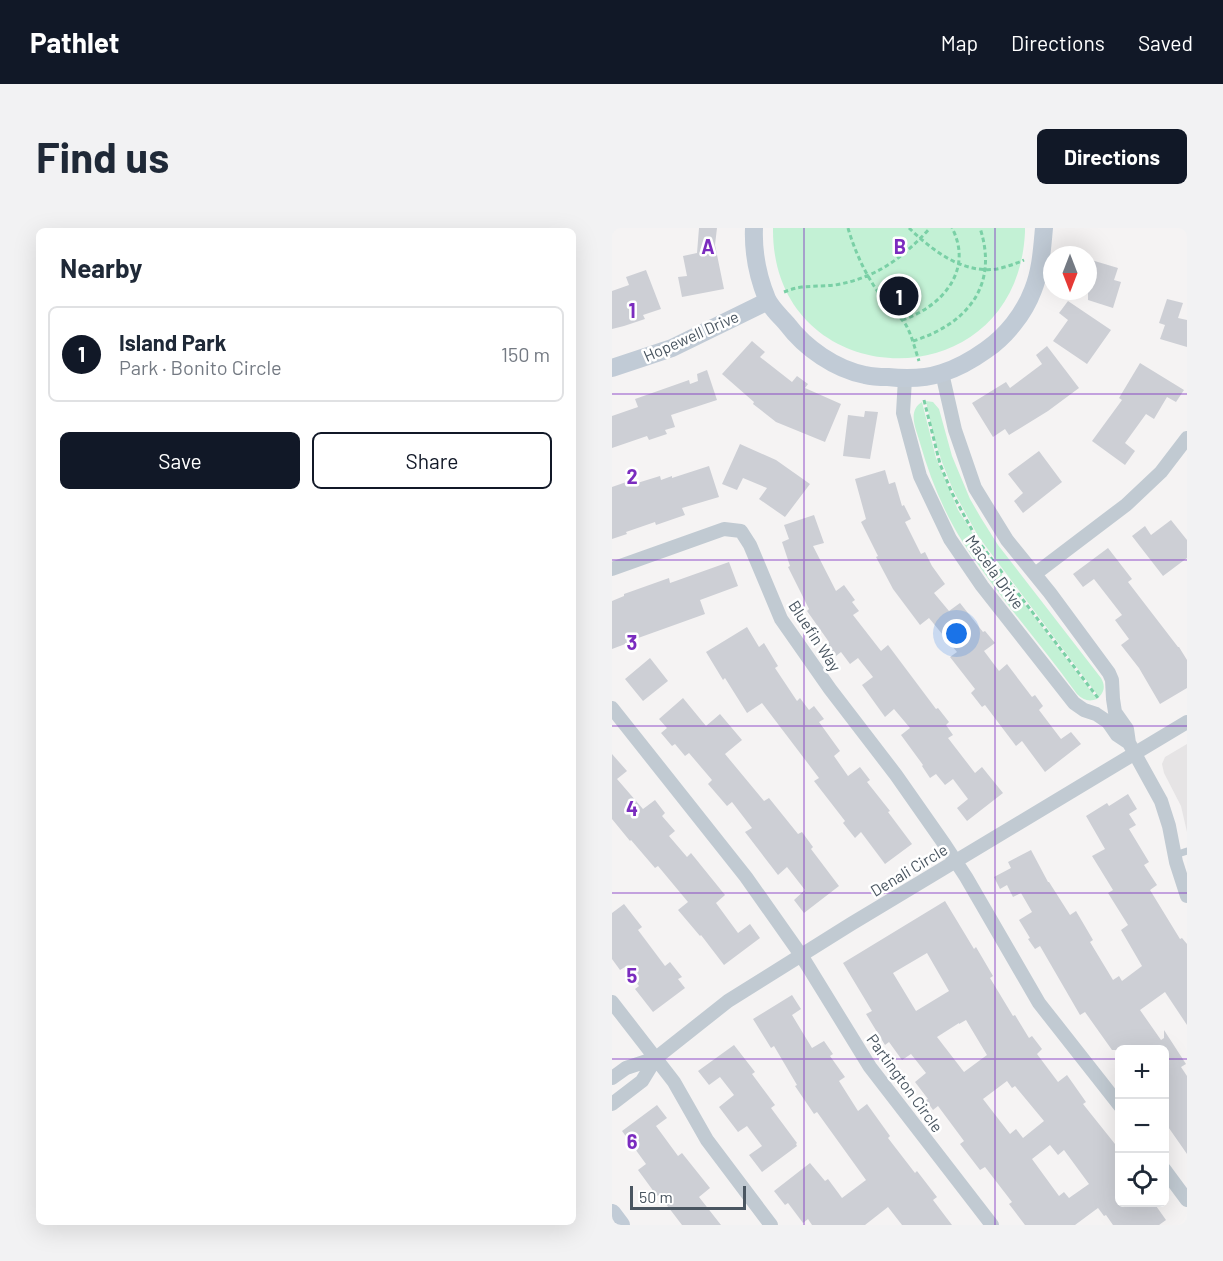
<!DOCTYPE html>
<html lang="en">
<head>
<meta charset="utf-8">
<style>
	body { margin:0; font-family:Barlow,sans-serif; background:#f2f2f3; color:#1f2937 }
	.controls { position:absolute; right:18px; bottom:18px; display:grid; overflow:hidden; border-radius:9px; box-shadow:0 6px 24px #0002 }
	.controls button { width:54px; height:54px; display:grid; place-items:center; padding:0; border:0; border-bottom:2px solid #e0e1e3; background:#fff; color:#1f2937; font:30px sans-serif }
	.compass { position:absolute; left:431px; top:18px; width:54px; height:54px; border-radius:50%; background:#fff; box-shadow:0 6px 24px #0002; rotate:180deg }
	.scale { position:absolute; left:18px; bottom:15px; width:116px; box-sizing:border-box; padding-left:6px; border:3px solid #4a5661; border-top:0; font-size:16px; line-height:21px; white-space:nowrap; color:#4a5661; -webkit-text-stroke:4px #fff; paint-order:stroke }
	.you { position:absolute; left:345px; top:406px; width:21px; height:21px; margin:-15px; border:4px solid #fff; border-radius:50%; background:#1a73e8; box-shadow:0 0 0 9px #1a73e833 }
	.badge { display:grid; place-items:center; width:39px; height:39px; border-radius:50%; background:#111827; color:#fff; font-size:20px; font-weight:700 }
	.pin { position:absolute; translate:-50% -50%; border:3px solid #fff; box-shadow:0 2px 6px #0006 }
	.list { margin:0; padding:0; list-style:none }
	h2 { display:flex; justify-content:space-between; align-items:center; height:78px; margin:0; padding:0 24px; font-size:26px }
	h2 small { font-size:20px; font-weight:400; color:#747a83 }
	.list li { display:grid; grid-template-columns:39px 1fr auto; gap:18px; align-items:center; box-sizing:border-box; height:96px; margin:0 12px 12px; padding:0 12px; border:2px solid #e0e1e3; border-radius:9px }
	.list b { display:block; font-size:22px; white-space:nowrap }
	.list p { margin:0; font-size:20px; white-space:nowrap; color:#747a83 }
	.list em { font-size:20px; font-style:normal; color:#747a83 }
	.actions { display:flex; gap:12px; padding:18px 24px }
	.actions a { flex:1; padding:14px 0; border:2px solid #111827; border-radius:9px; text-align:center; font-size:21px; color:#111827 }
	.actions .main { background:#111827; color:#fff }
	.icon { flex:none; width:33px; height:33px; fill:none; stroke:currentColor; stroke-width:2; stroke-linecap:round; stroke-linejoin:round }
	.map { position:relative; flex:none; width:575px; height:997px; overflow:hidden; border-radius:9px }
	header { display:flex; align-items:center; gap:36px; box-sizing:border-box; height:84px; padding:0 30px; background:#111827; color:#fff }
	header strong { font-size:28px }
	nav { display:flex; gap:33px; margin-inline-start:auto; font-size:21px }
	.intro { display:flex; align-items:center; justify-content:space-between; box-sizing:border-box; height:144px; padding:0 36px }
	h1 { margin:0; font-size:42px }
	.button { padding:15px 27px; border-radius:9px; background:#111827; color:#fff; font-size:21px; font-weight:700 }
	main { display:flex; gap:36px; padding:0 36px }
	aside { flex:1; background:#fff; border-radius:9px; box-shadow:0 6px 24px #0002 }
	.map>svg:first-child { display:block }
	.education { fill:#e6e4e5 }
	.green { fill:#c3f1d5 }
	.building { fill:#cdcfd5; fill-rule:evenodd }
	.lines { fill:none; stroke-linecap:round; stroke-linejoin:round }
	.path { stroke:#7ad0a6; stroke-width:3; stroke-dasharray:4.5 3; stroke-linecap:butt }
	.lane { stroke:#c1cad2; stroke-width:7 }
	.street { stroke:#c1cad2; stroke-width:14 }
	.secondary { stroke:#c1cbd6; stroke-width:18 }
	.grid { fill:none; stroke:#7b2cbf; stroke-width:1.5; stroke-opacity:0.55 }
	.labels { text-anchor:middle; stroke-width:5; stroke-linejoin:round; paint-order:stroke }
	.street-label { font-size:16px; fill:#4a5661; stroke:#fff }
	.grid-label { font-size:20px; text-anchor:middle; font-weight:bold; fill:#7b2cbf; stroke:#fff; stroke-width:5; stroke-linejoin:round; paint-order:stroke }
</style>
</head>
<body>
<header>
<strong>Pathlet</strong>
<nav><a>Map</a><a>Directions</a><a>Saved</a></nav>
</header>
<div class="intro"><h1>Find us</h1><a class="button">Directions</a></div>
<main>
<aside>
<h2>Nearby<small></small></h2>
<ul class="list">
<li><span class="badge">1</span><div><b>Island Park</b><p>Park · Bonito Circle</p></div><em>150 m</em></li>
</ul>
<div class="actions"><a class="main">Save</a><a>Share</a></div>
</aside>
<div class="map">
<svg width="575" height="997" viewBox="0 0 575 997">
	<rect width="100%" height="100%" fill="#f5f3f3"/>
	<!-- education -->
	<path class="education" d="M575,516v88l-6,-26 -17,-33 -2,-9 3,-7z"/>
	<!-- green -->
	<path class="green" d="M161,0h252v4c-8,173 -254,165 -252,-4z
		M314,173l7,1 6,7 13,47 18,43 11,19 17,27 103,133c4,7 4,13 -2,19l-121,-161 -25,-46 -11,-28 -9,-28z
		M310,174l14,56 22,52 26,41 113,148c-8,3 -14,1 -20,-5 -37,-51 -79,-98 -113,-150 -20,-31 -34,-66 -44,-101 -4,-14 -13,-32 2,-41z"/>
	<!-- building -->
	<path class="building" d="M87,0h18l-2,17 9,44 -42,8 -4,-20 9,-1 -4,-20 14,-3z
		M476,31l30,9 -4,12 7,2 -8,26 -25,-8z
		M34,42l15,39 -18,6 2,4 -21,7 -12,3v-38l17,-6 -3,-8z
		M555,71l16,4 -5,15 9,2v27l-27,-8 5,-14 -6,-2z
		M456,73l43,29 -24,34 -34,-23 15,-21 -9,-7z
		M140,113l13,11 -5,5 32,25 5,-6 11,8 -3,4 36,16 -16,38 -49,-20 -23,-18 1,-2 -32,-28z
		M435,118l32,42 -31,23 -39,24 -4,-6 -12,8 -21,-34 34,-21 4,6 32,-24 -6,-9z
		M528,135l44,27 -8,12 -9,-5 -13,22 -8,-5 -21,29 10,8 -10,14 -33,-24 30,-41 -3,-2z
		M95,142l10,30 -46,15 4,12 -10,3 2,4 -18,6 -2,-4 -35,12v-32l26,-9 -3,-8 54,-19 1,4 8,-3 -1,-7z
		M253,183l13,1 -8,47 -27,-3 5,-41 16,2z
		M128,216l36,16 34,24 -25,33 -26,-18 8,-11 -24,-10 -6,12 -15,-6z
		M427,223l23,31 -39,31 -9,-12 9,-8 -15,-19z
		M97,238l10,31 -37,11 3,7 -29,10 -1,-3 -29,10 1,2 -15,5v-52l20,-7 2,4 26,-8 1,4 11,-4v2z
		M273,242l4,14 6,-2 7,24 2,-1 7,14 -6,3 16,32 4,-2 7,14 13,18 -11,9 15,18 11,-8 23,29 2,-1 10,12 -11,8 15,20 8,-7 25,33 3,-2 8,11 -4,4 22,29 10,-7 10,12 -36,28 -23,-31 -6,5 -31,-41 -3,2 -11,-14 4,-4 -25,-32 7,-5 -28,-34 -9,7 -27,-36 -17,-32 2,-1 -17,-34 5,-3 -11,-40z
		M202,287l10,28 -11,3 23,45 8,-6 11,15 -3,2 7,9 -6,4 28,36 7,-6 48,64 2,-1 11,14 -3,3 7,10 -5,3 27,35 7,-6 21,26 -36,28 -10,-13 11,-9 -15,-20 -8,6 -9,-11 -6,4 -8,-12 1,-1 -22,-30 9,-7 -16,-19 -9,8 -23,-32 11,-8 -15,-19 -8,6 -9,-12 -5,4 -9,-12 2,-2 -22,-31 2,-2 -21,-42 2,-1 -8,-24 7,-3 -5,-14z
		M559,292l16,20v18l-24,18 -31,-40 13,-10 6,9z
		M496,320l24,31 -4,3 50,65h1l8,13v28l-27,16 -21,-36 -18,-23 8,-6 -14,-19 7,-5 -28,-36 -11,8 -10,-13z
		M117,334l9,24 -38,14 5,14 -78,28 1,1 -16,6v-48l12,-5v-2l45,-16 1,5z
		M135,399l12,20 5,-4 14,23 -3,2 22,33 3,-3 9,12 5,-4 10,13 -5,3 21,29 -6,5 14,20 12,-9 10,13 -3,2 23,29 -2,1 24,32 -27,20 -24,-32 -6,6 -12,-15 2,-2 -31,-40 5,-3 -57,-75 -15,10 -22,-35 -2,2 -17,-28z
		M38,430l18,23 -25,20 -18,-22z
		M71,470l23,28 14,-12 22,26 -17,14 39,47 5,-3 29,36 4,-2 11,15 -2,2 28,37 -35,27 -10,-13 11,-10 -18,-23 -9,8 -33,-43 7,-4 -20,-26 -5,4 -19,-22 4,-4 -23,-27 -4,3 -10,-12 -3,2 -11,-13 6,-5 -8,-9z
		M0,526l15,17 -10,8 26,30 12,-9 10,13 -3,3 13,15 -6,5 18,21 4,-4 34,42 -9,8 22,30 12,-9 10,14 -36,27 -23,-30 -1,1 -22,-26 10,-8 -30,-36 -3,2 -24,-28 -1,1 -18,-22z
		M516,566l9,15 -8,5 7,11 -7,4 20,33 -5,3 13,20 -7,5 30,49 2,-1 5,6v81l-22,-33 -25,18 21,30 3,-2v-8l22,34 -5,3 6,9v78l-23,-33v-71h-52l-27,-38 -5,3 -40,-69 -5,3 -7,-10 2,-1 -11,-18 13,-8 -11,-19 -8,4 -6,-12 -7,4 -6,-12 17,-9 -3,-6 23,-12 17,32h1l21,33 6,-4 17,29 -3,2 23,38 6,-4 3,5 20,-15 -21,-36 7,-5 -20,-32 5,-3 -21,-34 13,-7 -19,-33 21,-13 2,3z
		M333,673l29,48 2,-2 17,29 -3,2 23,38 2,-1 14,23 3,-2 10,13 -5,5 21,28 9,-7 19,27 -3,2 36,45v54h35l12,17 -7,5h-46l-7,-10 -2,1 -6,-8 -23,17h-50l-16,-21 3,-2 -27,-35 -5,3 -20,-26 4,-3 -26,-35 -5,4 -7,-10 2,-1 -13,-17 11,-9 -15,-19 -9,6 -13,-18 -4,3 -19,-31 6,-3 -29,-48zM315,725l22,38 -33,20 -23,-38zM354,792l21,35 -23,17 -27,-35 22,-14v1zM395,853l5,7 3,-2 29,35 -21,17 -7,-9 -6,5 -27,-35zM438,917l8,10 6,-5 25,34 -20,14 -5,-6 -5,4 -27,-37z
		M12,676l18,23 -4,3 27,36 5,-4 12,15 -4,2 7,9 -32,24 -18,-23 4,-3 -14,-19 -5,3 -8,-11v-46z
		M180,767l9,14 -9,6 20,33 12,-7 9,13 -3,2 15,21 -6,4 19,30 9,-7 23,32 -2,2 27,35 2,-2 20,26 -4,3 19,25h-50l-14,-18 -23,18h-53l-4,-6 -5,4 -15,-20 -3,2 -11,-14 36,-28 15,18 3,-2 14,19 24,-18 -49,-68 -3,2 -19,-28 2,-1 -23,-39 -3,2 -18,-29z
		M122,817l21,27 -3,2 23,31 -4,3 26,35 -1,1 1,2 -35,26 -13,-17 13,-9 -15,-20 -9,6 -19,-25 15,-12 -14,-18 -11,8 -11,-14z
		M45,877l10,13 -11,8 22,30 4,-3 28,35 -11,9 22,28h-39l-23,-30 -2,1 -19,-26 8,-6 -24,-33z"/>
	<g class="lines">
		<!-- path -->
		<path class="path" d="M236,0c7,24 18,48 33,68 8,10 18,19 25,29 6,11 9,24 13,36
			M297,0c23,22 53,46 88,41 9,-2 18,-5 27,-9
			M172,64c5,-2 11,-4 18,-5 11,-1 22,-1 33,-2 41,-7 68,-27 95,-57
			M290,92c40,-13 72,-50 50,-92
			M301,113c54,-17 86,-55 67,-113
			M312,172l16,64 12,29 26,48 120,157"/>
		<!-- lane -->
		<path class="lane" d="M563,627l12,-4"/>
		<!-- street -->
		<path class="street" d="M330,145l13,57 20,58 32,52 43,53 59,80 3,7 1,19 2,13 12,17 2,14 32,58 8,25 7,36 11,34
			M293,151l-2,34 17,63 30,63 32,47 92,117 10,7 12,4 12,8 9,13 12,8
			M0,341l112,-40 17,2 9,14 31,74 49,70 66,86 49,70 21,32 73,126 81,103
			M423,346l91,-69 35,-33 26,-34
			M0,480l134,169 55,78 69,112 122,158
			M0,774l62,80 33,58 64,85
			M0,850l14,-10 30,-10
			M0,876l30,-23 14,-23 72,-57 123,-77 336,-202
			M552,941l23,31"/>
		<!-- secondary -->
		<path class="secondary" d="M142,0c-1,24 4,49 13,71 4,9 13,17 20,25 18,24 48,45 78,51 8,2 15,2 23,2 18,2 36,2 54,-4 16,-5 30,-13 44,-23 20,-14 38,-36 47,-60 8,-20 9,-41 11,-62
			M0,140l60,-20 96,-47
			M0,985l9,12"/>
	</g>
	<!-- grid -->
	<path class="grid" d="M192,0v997M383,0v997M0,166h575M0,332h575M0,498h575M0,665h575M0,831h508M552,831h23"/>
	<g class="labels">
		<!-- street labels -->
		<g class="street-label">
			<text transform="translate(79 108) rotate(-24)" y="6">Hopewell Drive</text>
			<text transform="translate(383 344) rotate(54)" y="6">Macela Drive</text>
			<text transform="translate(203 408) rotate(57)" y="6">Bluefin Way</text>
			<text transform="translate(297 642) rotate(-31)" y="6">Denali Circle</text>
			<text transform="translate(293 855) rotate(54)" y="6">Partington Circle</text>
		</g>
	</g>
	<g class="grid-label">
		<text x="96" y="26">A</text>
		<text x="288" y="26">B</text>
		<text x="20" y="90">1</text>
		<text x="20" y="256">2</text>
		<text x="20" y="422">3</text>
		<text x="20" y="588">4</text>
		<text x="20" y="755">5</text>
		<text x="20" y="921">6</text>
	</g>
</svg>
<div class="controls">
<button>+</button>
<button>−</button>
<button><svg class="icon" aria-label="locate" viewBox="0 0 24 24"><circle cx="12" cy="12" r="6"/><path d="M12 2v4M12 18v4M2 12h4M18 12h4"/></svg></button>
</div>
<svg class="compass" viewBox="-18 -18 36 36"><path d="M0-13l5 13h-10z" fill="#e53935"/><path d="M0 13l5-13h-10z" fill="#747a83"/></svg>
<div class="scale">50 m</div>
<div class="you"></div>
<div class="pin badge" style="left:287px;top:68px">1</div>
</div>
</main>
</body>
</html>
